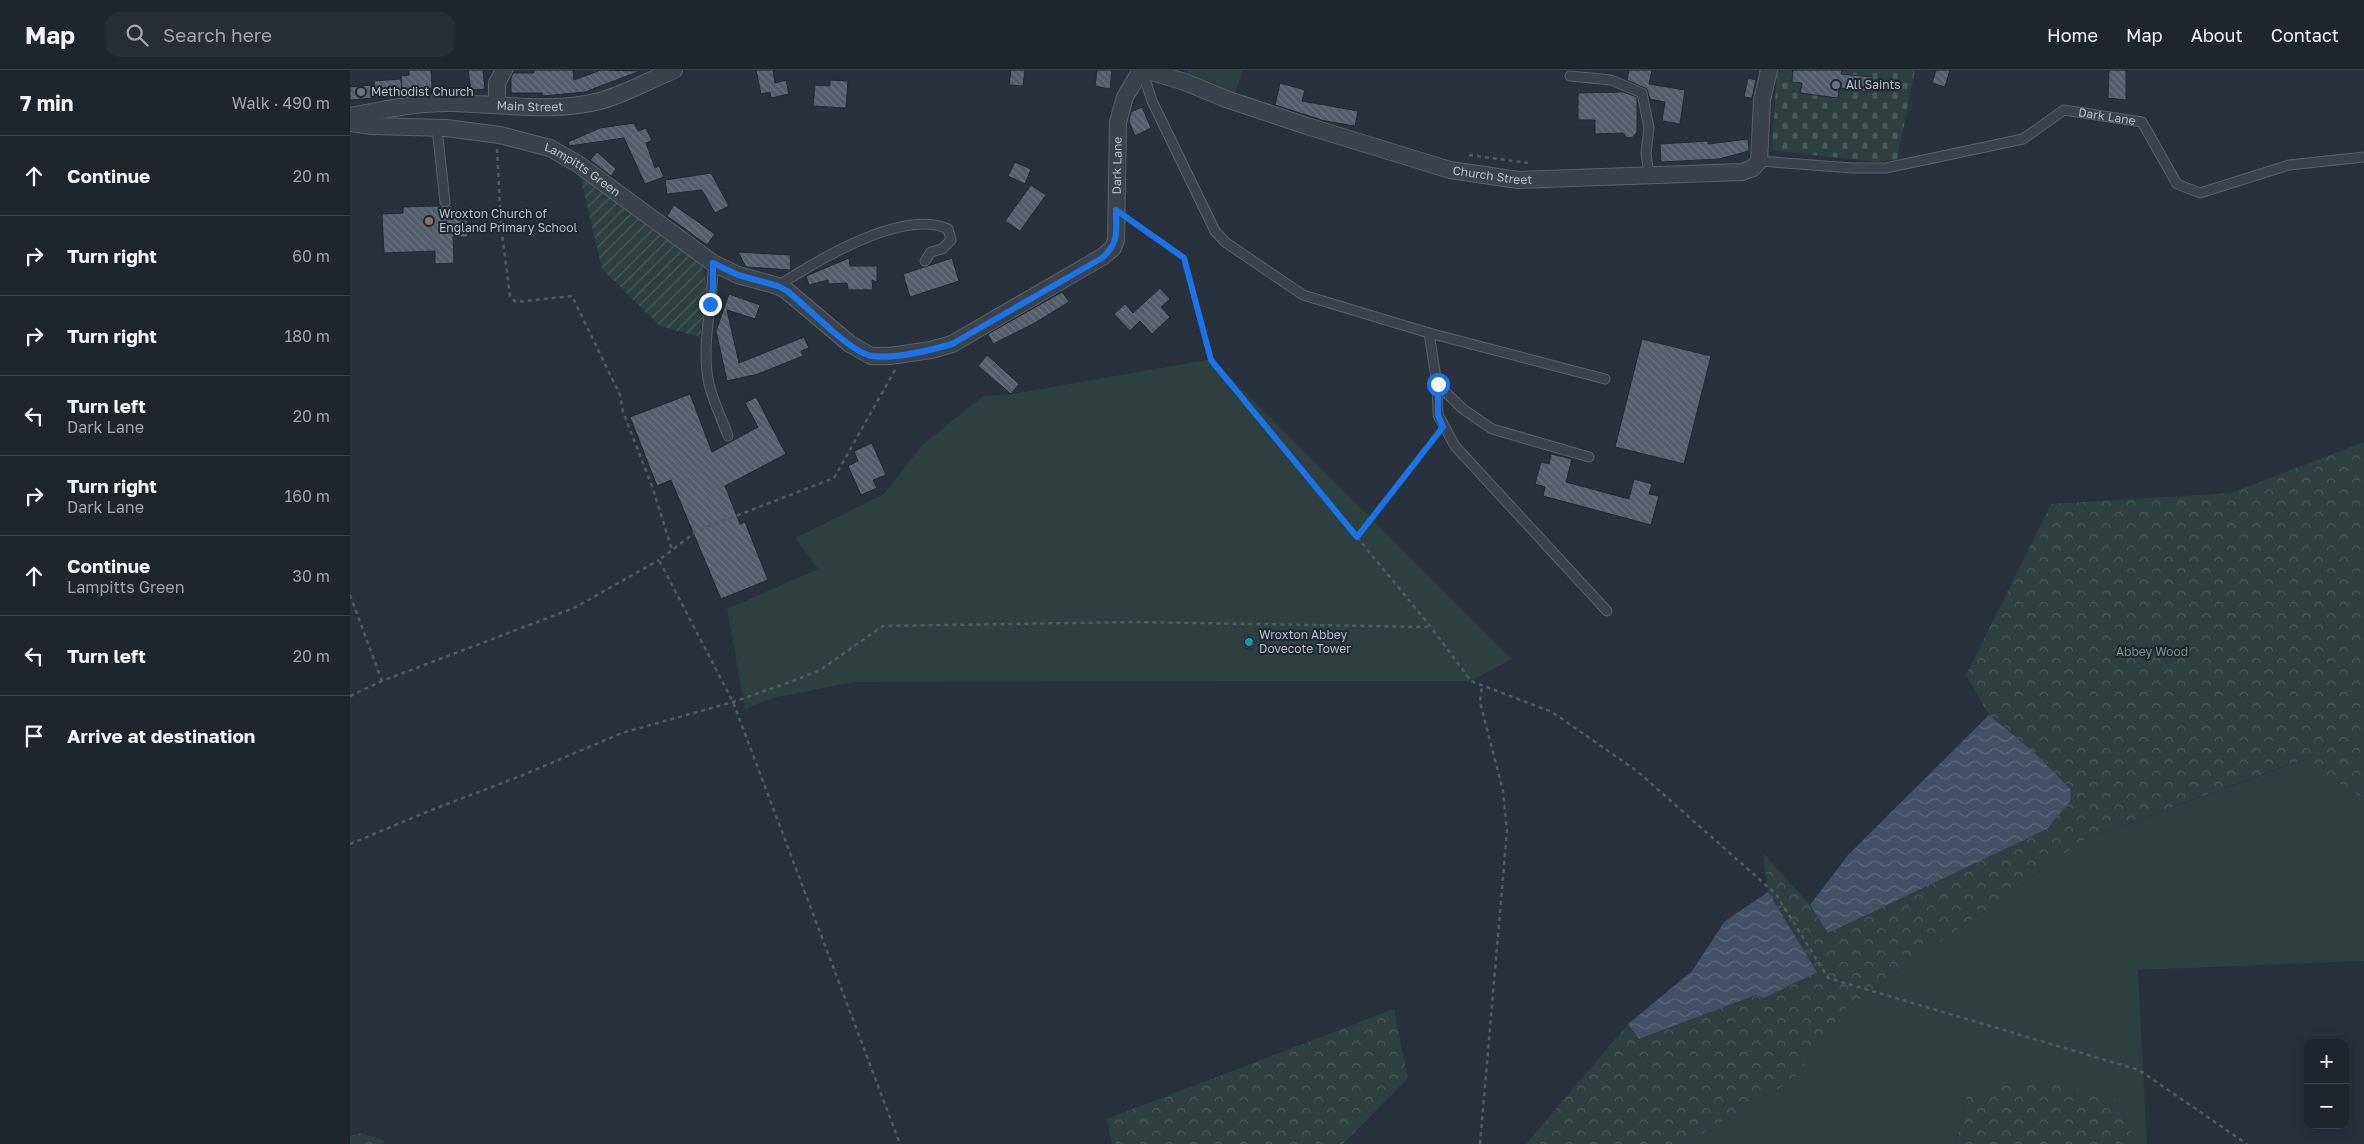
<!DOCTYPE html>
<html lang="en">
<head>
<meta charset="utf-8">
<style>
	body { margin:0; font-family:"Golos Text",sans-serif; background:#262d35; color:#f1f3f6 }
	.controls { position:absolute; right:15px; bottom:15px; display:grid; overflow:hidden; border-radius:10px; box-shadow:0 2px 12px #0003 }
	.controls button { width:45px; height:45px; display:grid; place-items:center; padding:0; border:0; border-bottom:1px solid #3c4249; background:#1e252d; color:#f1f3f6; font:25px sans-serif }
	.stop { position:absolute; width:15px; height:15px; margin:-11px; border:4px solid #1a73e8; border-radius:50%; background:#fff }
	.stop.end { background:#1a73e8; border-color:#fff; box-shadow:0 1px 5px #0008 }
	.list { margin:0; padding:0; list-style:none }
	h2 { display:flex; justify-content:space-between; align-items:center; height:65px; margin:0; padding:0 20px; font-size:21px }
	h2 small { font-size:16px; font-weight:400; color:#a1a5aa }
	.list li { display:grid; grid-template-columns:32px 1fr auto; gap:15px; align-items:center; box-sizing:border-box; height:80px; padding:0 20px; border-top:1px solid #3c4249 }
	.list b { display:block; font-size:19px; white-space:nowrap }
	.list p { margin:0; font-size:16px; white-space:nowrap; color:#a1a5aa }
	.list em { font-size:16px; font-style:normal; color:#a1a5aa }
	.icon { flex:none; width:28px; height:28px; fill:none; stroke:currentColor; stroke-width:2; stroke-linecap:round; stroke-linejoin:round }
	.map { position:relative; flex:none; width:2014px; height:1074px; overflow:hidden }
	header { display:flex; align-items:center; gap:30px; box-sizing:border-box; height:70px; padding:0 25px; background:#1e252d; border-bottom:1px solid #3c4249 }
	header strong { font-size:24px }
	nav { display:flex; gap:28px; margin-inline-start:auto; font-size:18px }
	.search { width:350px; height:45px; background:#262d35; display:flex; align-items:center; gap:12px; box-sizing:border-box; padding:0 18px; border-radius:15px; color:#a1a5aa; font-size:19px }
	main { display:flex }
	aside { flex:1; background:#1e252d }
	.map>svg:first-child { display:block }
	.grass { fill:#2d3f3f }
	.forest { fill:url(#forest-crowns) }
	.cemetery { fill:url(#cemetery-stones) }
	.garden { fill:url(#garden-furrows) }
	.water { fill:url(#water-waves) }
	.building { fill:url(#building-back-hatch); stroke:#222933 }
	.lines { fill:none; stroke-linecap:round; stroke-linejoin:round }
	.lane-casing { stroke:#59606a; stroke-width:11 }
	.street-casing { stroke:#59606a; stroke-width:18 }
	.path { stroke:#4c5c5e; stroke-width:2.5; stroke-dasharray:4 4; stroke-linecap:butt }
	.lane { stroke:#3b424c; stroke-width:9 }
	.street { stroke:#3b424c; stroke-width:16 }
	.route { stroke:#1a73e8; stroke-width:6 }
	.worship-dot { fill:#6b7280; stroke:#202731; stroke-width:2 }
	.education-dot { fill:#8d6e63; stroke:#202731; stroke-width:2 }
	.culture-dot { fill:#0f9aa8; stroke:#202731; stroke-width:2 }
	.labels { text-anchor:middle; stroke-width:4; stroke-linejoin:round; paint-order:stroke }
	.poi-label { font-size:12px; fill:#b7bec7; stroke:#202731; text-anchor:start }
	.street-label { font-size:12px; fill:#b7bec7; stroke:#202731 }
	.park-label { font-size:12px; fill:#729579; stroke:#202731 }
</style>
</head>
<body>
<header>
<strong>Map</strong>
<div class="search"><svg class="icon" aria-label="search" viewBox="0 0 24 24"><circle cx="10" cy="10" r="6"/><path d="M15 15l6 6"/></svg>Search here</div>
<nav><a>Home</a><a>Map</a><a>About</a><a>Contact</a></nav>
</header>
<main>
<aside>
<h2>7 min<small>Walk · 490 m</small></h2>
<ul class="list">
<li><svg class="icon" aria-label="ahead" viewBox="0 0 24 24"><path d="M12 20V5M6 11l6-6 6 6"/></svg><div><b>Continue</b></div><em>20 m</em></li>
<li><svg class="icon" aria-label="right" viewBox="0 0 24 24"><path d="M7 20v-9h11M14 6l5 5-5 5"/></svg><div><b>Turn right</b></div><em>60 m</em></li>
<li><svg class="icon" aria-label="right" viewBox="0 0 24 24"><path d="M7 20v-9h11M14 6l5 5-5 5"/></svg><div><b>Turn right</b></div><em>180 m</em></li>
<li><svg class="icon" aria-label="left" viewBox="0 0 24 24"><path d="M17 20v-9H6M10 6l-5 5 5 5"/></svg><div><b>Turn left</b><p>Dark Lane</p></div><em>20 m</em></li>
<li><svg class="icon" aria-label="right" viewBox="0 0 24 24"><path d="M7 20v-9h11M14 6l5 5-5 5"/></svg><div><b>Turn right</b><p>Dark Lane</p></div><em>160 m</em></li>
<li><svg class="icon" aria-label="ahead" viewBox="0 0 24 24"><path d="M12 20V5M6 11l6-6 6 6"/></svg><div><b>Continue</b><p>Lampitts Green</p></div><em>30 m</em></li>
<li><svg class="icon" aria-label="left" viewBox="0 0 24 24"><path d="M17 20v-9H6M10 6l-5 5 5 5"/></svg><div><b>Turn left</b></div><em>20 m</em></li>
<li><svg class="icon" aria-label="arrive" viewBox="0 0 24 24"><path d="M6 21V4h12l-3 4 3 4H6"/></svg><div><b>Arrive at destination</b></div></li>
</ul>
</aside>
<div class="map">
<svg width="2014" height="1074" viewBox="0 0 2014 1074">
	<defs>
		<pattern id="forest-crowns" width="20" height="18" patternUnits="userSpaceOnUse" patternTransform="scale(1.25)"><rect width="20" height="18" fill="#2d3f3f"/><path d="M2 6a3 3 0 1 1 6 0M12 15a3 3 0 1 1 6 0" fill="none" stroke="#495959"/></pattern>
		<pattern id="cemetery-stones" width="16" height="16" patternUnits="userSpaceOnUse" patternTransform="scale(1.25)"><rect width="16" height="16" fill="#2d3f3f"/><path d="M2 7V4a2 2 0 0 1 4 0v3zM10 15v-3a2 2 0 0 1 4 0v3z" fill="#495959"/></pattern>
		<pattern id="garden-furrows" width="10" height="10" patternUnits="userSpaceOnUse" patternTransform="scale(1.25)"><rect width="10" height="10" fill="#2d3f3f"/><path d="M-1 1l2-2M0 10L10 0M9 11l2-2" fill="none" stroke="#495959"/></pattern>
		<pattern id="water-waves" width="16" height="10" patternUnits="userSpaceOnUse" patternTransform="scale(1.25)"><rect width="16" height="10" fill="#415064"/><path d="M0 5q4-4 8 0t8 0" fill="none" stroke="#5a6779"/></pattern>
		<pattern id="building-back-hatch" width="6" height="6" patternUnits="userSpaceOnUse" patternTransform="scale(1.25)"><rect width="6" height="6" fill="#535c69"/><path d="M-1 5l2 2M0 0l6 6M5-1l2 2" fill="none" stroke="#6a727d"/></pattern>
	</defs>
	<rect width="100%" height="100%" fill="#28313c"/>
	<!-- grass -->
	<path class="grass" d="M838,0h55l-9,27 -47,-20z
		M862,289l300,300 -41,22 -617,1 -81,16 -28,11 -18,-100 91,-40 -23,-31 89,-44 38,-49 61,-49 28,-2z
		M1953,690l61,39v162l-226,9 9,174h-9l-24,-46 -147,-3 -11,49h-271l107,-63 53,-72 242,-171z"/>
	<!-- forest -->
	<path class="forest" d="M2014,372v357l-62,-39 -215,78 -242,171 -53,72 -107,63h-159l102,-120 12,15 116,-44 8,3 52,-26 -48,-80 -5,-39 47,52 18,27 219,-103 23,-28 -36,-49 -45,-37 -23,-40 85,-171 180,-11z
		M1044,939l14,69 -65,66h-231l-5,-25z
		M1684,1009l80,19 24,46h-182l11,-49z
		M11,1063l23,8 -1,3h-33v-8z"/>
	<!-- cemetery -->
	<path class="cemetery" d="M1427,0h138l-18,90 -22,2 -103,-12z"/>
	<!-- garden -->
	<path class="garden" d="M230,105l122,90 7,26 -9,46 -40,-11 -58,-57z"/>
	<!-- water -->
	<path class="water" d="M1639,645l45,37 37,38 -1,11 -23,28 -219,104 -18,-28 38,-50z
		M1418,822l49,80 -53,26 -8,-3 -117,44 -11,-15 64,-53 33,-50z"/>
	<!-- building -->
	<path class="building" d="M59,0h22l1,18 -30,2 -1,-14 8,-1z
		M118,0h15l2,19 -14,1z
		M184,0h39l1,10 27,-10 39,1 -55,21 -42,4 -1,-3h-31v-15l2,-5h21z
		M406,0h17l2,13 11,-3 3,14 -18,4 -1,-6 -9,2z
		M661,0h14l-2,16 -14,-1z
		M747,0h15l-2,19 -15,-3z
		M1279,0h23l-3,14 36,6 -5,34 -18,-3 3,-19 -15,-3 -3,-10 -20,-9z
		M1443,0h49l-1,4 31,3 -2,15 -31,-4 -1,10 -38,-5 2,-10 -10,-1z
		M1586,0h14l-5,17 -13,-4z
		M1759,0h17v30l-18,-2z
		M1398,8l8,2 -4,18 -8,-1z
		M51,9l1,16 -27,2 -1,-16z
		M480,10l18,1 -2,27 -33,-2 2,-21 15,1z
		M930,13l25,7 -3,11 56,10 -3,15 -30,-5 -50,-16z
		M22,15l1,13 -23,2v-13z
		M1273,22l14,5v35l-4,5 -6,1 -4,-5 -28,1v-14h-17v-27z
		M792,37l9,21 -16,8 -6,-15 2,-9z
		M284,53l4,8 8,-3 6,13 -6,2 9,25 4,-2 5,11 -19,7 -21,-46 -55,8 -1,-4 32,-14z
		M1398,69l1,12 -30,8 -58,3 -1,-18 48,-3v3z
		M247,82l19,17 -5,7 -21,-16z
		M665,92l16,7 -6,15 -17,-8z
		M361,103l18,33 -14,7 -13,-23 -35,4 -2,-14z
		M681,115l15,10 -26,36 -15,-10z
		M102,135v9h5l1,6h9l1,17h-15l1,26 -19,1v-13l-51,2 -2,-39 21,-1v-6l37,-1 5,2z
		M324,135l41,29 -8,11 -40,-29z
		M388,182l52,3 1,15 -45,-3z
		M499,188l1,8h27v16l-5,-2 1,10h-25l-1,-7 -19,1v-4l-19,5 -3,-9z
		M602,188l7,23 -49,16 -7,-23z
		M810,218l10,11 -9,8 9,10 -18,17 -12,-13 -10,10 -16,-17 11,-10 8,9z
		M712,222l7,10 -36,22 -40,20 -5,-10z
		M379,224l31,11 -5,14 -28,-9 12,53 65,-26 5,11 -8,3 2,5 -45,18 -31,7 -11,-50z
		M1292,269l69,17 -27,108 -69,-17z
		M637,285l32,29 -8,10 -33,-28z
		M340,324l22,58 46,-25 -13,-24 11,-6 30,57 -61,32 15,38 5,-2 23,58 -47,19 -50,-119 -14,6 -27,-69z
		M522,373l14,32 -13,5 4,8 -16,7 -13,-29 10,-5 -4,-10z
		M1201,384l21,5 -6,23 63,17 5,-20 18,5 -3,10 10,2 -8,29 -108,-29 2,-9 -10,-3 6,-22 8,2z
		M892 572a7 7 0 1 1 14 0a7 7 0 1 1-14 0Z"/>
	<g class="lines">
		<!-- lane casing -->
		<g class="lane-casing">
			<g id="lane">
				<path d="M792,0l10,31 63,130 10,11 78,53 126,38 176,46"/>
				<path d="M1220,6l41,4 31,13 7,35 -3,25 3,22"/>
				<path d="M87,58l8,74"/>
				<path id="s1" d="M1409,91l94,7h33l137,-29 41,-29 78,12 35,62 23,9 89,-28 75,-8"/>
				<path d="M363,193c1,40 -13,81 -4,121 4,17 13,35 19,52"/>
				<path d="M428,216c38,-25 125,-78 170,-57l3,11 -9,9 -11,3 -6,9"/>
				<path d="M1079,263l8,51 1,31 17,31 152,165"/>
				<path d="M1087,314l26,25 29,20 97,28"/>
			</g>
		</g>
		<!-- street casing -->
		<g class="street-casing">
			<g id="street">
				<path id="s2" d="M795,0l40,12 41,17 81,27 143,44 68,10 224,-8 11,-4 6,-7 3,-61 7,-30"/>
				<path d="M147,35v-22l7,-13"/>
				<path id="s3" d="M0,46c33,-6 68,-14 102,-13 49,1 101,10 148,-2 25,-7 50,-21 74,-31"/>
				<path id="s4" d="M0,53l22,3 74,2 54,7 50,13 28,16 135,99 25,12 40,11 9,5 63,53 21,12h19l41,-6 21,-6 150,-87 11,-9 3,-8 2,-118 7,-25 16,-27"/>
			</g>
		</g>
		<!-- path -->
		<path class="path" d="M147,79l4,77 9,70 6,6 56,-6 48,99 3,17 29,74 20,64
			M1119,85l59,8
			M781,150l53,39 27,101 220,267 40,54 81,31 85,59 139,123 52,84 311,92 108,74
			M545,300l-61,108 -137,53 -38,29 74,142 167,442
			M1007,467l79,-101
			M0,525l32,86
			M0,626l32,-15 192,-73 85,-48
			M0,774l79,-33 94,-36 99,-42 111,-31 60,-21 27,-11 63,-44 251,-4 296,5
			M1130,1074l27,-313 -4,-40 -23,-89 2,-17"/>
		<!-- lane -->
		<use href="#lane" class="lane"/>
		<!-- street -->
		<use href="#street" class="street"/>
	</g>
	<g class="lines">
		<!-- route -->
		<path class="route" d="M360,234l3,-17v-24l25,12 40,11 9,5c20,15 63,62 85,65 25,3 56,-5 80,-12l150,-86c18,-16 14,-27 14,-48l68,48 27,102 146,177 86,-110 -5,-12v-31"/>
	</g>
	<!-- markers -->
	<g class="worship-dot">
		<circle cx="1486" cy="15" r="5"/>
		<circle cx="11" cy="22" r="5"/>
	</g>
	<circle class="education-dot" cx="79" cy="151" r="5"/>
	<circle class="culture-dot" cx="899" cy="572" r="5"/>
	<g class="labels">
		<!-- poi labels -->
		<g class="poi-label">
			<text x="1496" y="19">All Saints</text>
			<text x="21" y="26">Methodist Church</text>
			<text x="89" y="148">Wroxton Church of<tspan x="89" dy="14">England Primary School</tspan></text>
			<text x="909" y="569">Wroxton Abbey<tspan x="909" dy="14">Dovecote Tower</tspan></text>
		</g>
		<!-- street labels -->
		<g class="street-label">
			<text dy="4" stroke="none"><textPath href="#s3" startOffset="181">Main Street</textPath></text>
			<text dy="4" stroke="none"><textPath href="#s1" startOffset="361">Dark Lane</textPath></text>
			<text dy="4" stroke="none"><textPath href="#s4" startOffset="941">Dark Lane</textPath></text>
			<text dy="4" stroke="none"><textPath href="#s4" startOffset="241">Lampitts Green</textPath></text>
			<text dy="4" stroke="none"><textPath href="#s2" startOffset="364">Church Street</textPath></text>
		</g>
		<!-- park labels -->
		<g class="park-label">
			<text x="1802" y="586">Abbey Wood</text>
		</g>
	</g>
</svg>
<div class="controls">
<button>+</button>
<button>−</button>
</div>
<div class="stop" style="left:1088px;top:314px"></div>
<div class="stop end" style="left:360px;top:234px"></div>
</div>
</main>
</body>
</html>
